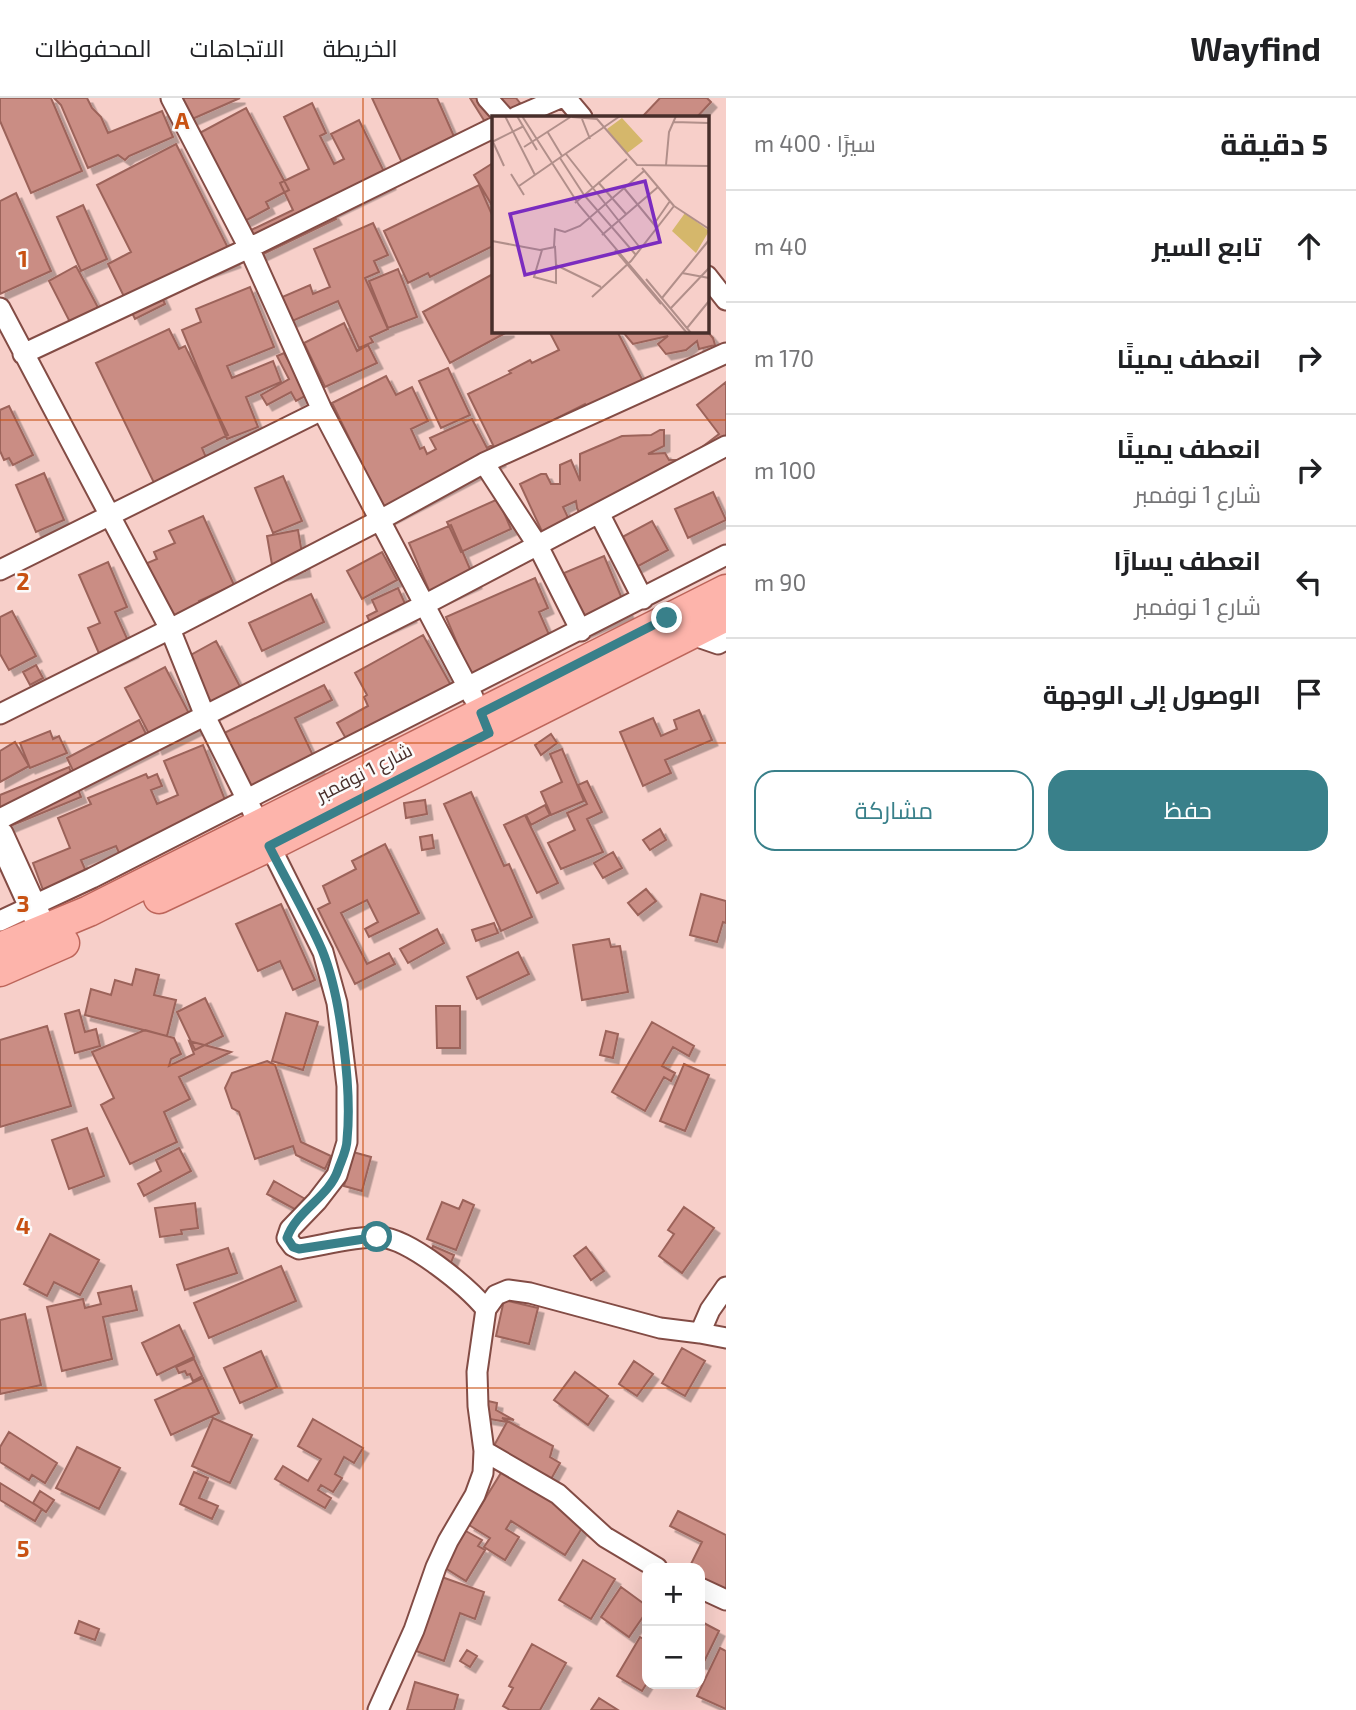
<!DOCTYPE html>
<html lang="ar">
<head>
<meta charset="utf-8">
<style>
	body { margin:0; font-family:"Exo 2",Cairo,sans-serif; background:#f6f6f6; color:#202124; direction:rtl }
	.controls { position:absolute; right:21px; bottom:21px; display:grid; overflow:hidden; border-radius:14px; box-shadow:0 7px 28px #0002 }
	.controls button { width:63px; height:63px; display:grid; place-items:center; padding:0; border:0; border-bottom:2px solid #e0e0e0; background:#fff; color:#202124; font:35px sans-serif }
	.stop { position:absolute; width:21px; height:21px; margin:-16px; border:5px solid #39808a; border-radius:50%; background:#fff }
	.stop.end { background:#39808a; border-color:#fff; box-shadow:0 2px 7px #0008 }
	.list { margin:0; padding:0; list-style:none }
	h2 { display:flex; justify-content:space-between; align-items:center; height:91px; margin:0; padding:0 28px; font-size:30px }
	h2 small { font-size:23px; font-weight:400; color:#757577 }
	.list li { display:grid; grid-template-columns:46px 1fr auto; gap:21px; align-items:center; box-sizing:border-box; height:112px; padding:0 28px; border-top:2px solid #e0e0e0 }
	.list b { display:block; font-size:26px; white-space:nowrap }
	.list p { margin:0; font-size:23px; white-space:nowrap; color:#757577 }
	.list em { font-size:23px; font-style:normal; color:#757577 }
	.actions { display:flex; gap:14px; padding:21px 28px }
	.actions a { flex:1; padding:16px 0; border:2px solid #39808a; border-radius:21px; text-align:center; font-size:24px; color:#39808a }
	.actions .main { background:#39808a; color:#fff }
	.icon { flex:none; width:38px; height:38px; fill:none; stroke:currentColor; stroke-width:2; stroke-linecap:round; stroke-linejoin:round }
	.map { position:relative; flex:none; width:726px; height:1612px; overflow:hidden; direction:ltr }
	header { display:flex; align-items:center; gap:42px; box-sizing:border-box; height:98px; padding:0 35px; background:#fff; border-bottom:2px solid #e0e0e0 }
	header strong { font-size:33px }
	nav { display:flex; gap:38px; margin-inline-start:auto; font-size:24px }
	main { display:flex }
	aside { flex:1; background:#fff }
	.map>svg:first-child { display:block }
	.building { fill:#ca8d84; stroke:#9c635a; stroke-width:2; filter:url(#shadow) }
	.lines { fill:none; stroke-linecap:round; stroke-linejoin:round }
	.street-casing { stroke:#834c45; stroke-width:23 }
	.secondary-casing { stroke:#834c45; stroke-width:30 }
	.primary-casing { stroke:#bd655a; stroke-width:33 }
	.street { stroke:#fff; stroke-width:19 }
	.secondary { stroke:#fff; stroke-width:26 }
	.primary { stroke:#fdb4ab; stroke-width:30 }
	.route { stroke:#39808a; stroke-width:9 }
	.grid { fill:none; stroke:#c85112; stroke-width:2; stroke-opacity:0.55 }
	.labels { text-anchor:middle; stroke-width:5; stroke-linejoin:round; paint-order:stroke }
	.street-label { font-size:19px; fill:#482f2b; stroke:#fbfbfb }
	.inset-road { fill:none; stroke:#b18f8a; stroke-width:2 }
	.view { fill:#7b2cbf; fill-opacity:0.15; stroke:#7b2cbf; stroke-width:3.5 }
	.inset-edge { fill:none; stroke:#482f2b; stroke-width:3.5 }
	.grid-label { font-size:23px; text-anchor:middle; font-weight:bold; fill:#c85112; stroke:#fbfbfb; stroke-width:5; stroke-linejoin:round; paint-order:stroke }
</style>
</head>
<body>
<header>
<strong>Wayfind</strong>
<nav><a>الخريطة</a><a>الاتجاهات</a><a>المحفوظات</a></nav>
</header>
<main>
<aside>
<h2>5 دقيقة<small>سيرًا · 400 m</small></h2>
<ul class="list">
<li><svg class="icon" aria-label="ahead" viewBox="0 0 24 24"><path d="M12 20V5M6 11l6-6 6 6"/></svg><div><b>تابع السير</b></div><em>40 m</em></li>
<li><svg class="icon" aria-label="right" viewBox="0 0 24 24"><path d="M7 20v-9h11M14 6l5 5-5 5"/></svg><div><b>انعطف يمينًا</b></div><em>170 m</em></li>
<li><svg class="icon" aria-label="right" viewBox="0 0 24 24"><path d="M7 20v-9h11M14 6l5 5-5 5"/></svg><div><b>انعطف يمينًا</b><p>شارع 1 نوفمبر</p></div><em>100 m</em></li>
<li><svg class="icon" aria-label="left" viewBox="0 0 24 24"><path d="M17 20v-9H6M10 6l-5 5 5 5"/></svg><div><b>انعطف يسارًا</b><p>شارع 1 نوفمبر</p></div><em>90 m</em></li>
<li><svg class="icon" aria-label="arrive" viewBox="0 0 24 24"><path d="M6 21V4h12l-3 4 3 4H6"/></svg><div><b>الوصول إلى الوجهة</b></div></li>
</ul>
<div class="actions"><a class="main">حفظ</a><a>مشاركة</a></div>
</aside>
<div class="map">
<svg width="726" height="1612" viewBox="0 0 726 1612">
	<defs>
		<filter id="shadow"><feDropShadow dx="5.5" dy="5.5" stdDeviation="0" flood-color="#0004"/></filter>
	</defs>
	<rect width="100%" height="100%" fill="#f7cfc9"/>
	<!-- building -->
	<path class="building" d="M0,0h51l31,73 -51,22 -31,-72z
		M54,0h33l5,10 9,9 7,16 54,-22 11,26 -44,19 -4,4 -7,-5 -30,13 -27,-63z
		M174,0h66l-50,22z
		M372,0h65l19,43 -53,24z
		M470,0h16l11,17 -12,7z
		M489,0h27l4,5 -17,13z
		M660,0h47l4,4 -14,15h-55z
		M312,5l14,30 -6,3 14,28 10,-5 -13,-25 28,-14 31,64 -58,28 4,7 -79,38 -12,-24 48,-23 -13,-27 29,-14 -25,-52z
		M246,10l43,82 -23,12 3,6 -26,14 -47,-87z
		M176,46l59,118 -77,27 7,15 -30,15 -27,-55 23,-12 -34,-67z
		M493,65v44l-19,-32z
		M479,87l14,32v29l-63,31 -2,-4 -20,10 -24,-52z
		M16,95l35,78 -51,23v-93z
		M83,107l24,54 -26,12 -24,-54z
		M373,125l15,32 -14,6 5,11 -14,6 23,51 -18,8 3,5 -14,6 -21,-47 -48,21 -10,-24 30,-13 3,9 17,-7 -16,-38z
		M76,168l27,51 -28,15 -26,-51z
		M398,171l19,48 -29,11 -19,-47z
		M493,176v57h16l-59,32 -27,-51z
		M250,189l24,60 -47,19 5,12 41,-17 8,21 -35,15 12,30 -31,12 -45,-109 19,-8 -5,-13z
		M344,225l13,28 11,-6 9,18 -52,24 -21,-44z
		M169,231l10,20 6,-3 43,89 -26,13 6,14 -52,25 -60,-124z
		M549,233h68l27,52 -55,30 -4,-9 -90,45 -27,-55 43,-21 -2,-2 21,-11 2,3 27,-13z
		M622,233h85l6,7 2,7 -16,4 -2,-8 -11,9 -20,4 -8,-10 10,-8 -35,8z
		M284,255l23,42 -11,6 -5,-9 -24,13 -6,-10 28,-16 -12,-23z
		M448,270l22,47 -29,13 -22,-47z
		M386,278l10,19 16,-8 16,34 -17,8 9,20 4,-2 3,7 9,-5 -6,-11 42,-19 15,29 5,-3 8,16 -111,58 -57,-116z
		M726,284v68l-33,4 26,-20 -22,-29z
		M9,308l24,49 -20,10 -4,-7 -5,2 -4,-9v-41z
		M660,332h4v16l-16,8 17,-1 4,7h8v12l-94,49 -6,-13 -1,-7 -13,6 9,19 -27,12 -25,-54 21,-10h5l5,10h9v-19l11,-5 9,21v-27l42,-18 29,-1z
		M44,375l20,47 -28,12 -20,-47z
		M283,378l19,45 -29,12 -18,-45z
		M713,394l13,28 -38,18 -13,-29z
		M498,401l13,30 -50,23 -14,-30z
		M203,418l31,69 -35,16 4,10 -32,14 -26,-61 12,-5 -3,-7 21,-9 -6,-12z
		M652,423l16,29 -37,20 -16,-29z
		M451,427l25,58 -42,19 -25,-59z
		M298,432l7,41 -31,5 -7,-40z
		M382,454l15,28 -35,19 -15,-28z
		M604,458l24,57 -48,21 -9,-43 -7,-18z
		M108,464l19,45 -12,5 18,40 -29,13 -16,-37 12,-5 -21,-48z
		M535,480l13,30 -9,4 15,34 -81,35 -27,-64z
		M398,490l13,29 -36,16 -8,-17 10,-5 -5,-11z
		M311,496l13,28 -62,29 -13,-28z
		M12,513l24,45 -27,14 -9,-16v-37z
		M423,537l30,54 -104,55 -12,-21 31,-17 -4,-9 3,-2 -12,-22z
		M216,543l30,57 -36,19 -30,-56z
		M36,567l7,13 -13,7 -7,-13z
		M165,569l32,62 -40,20 -32,-61z
		M324,587l8,15 -37,18 24,50 -69,30 -30,-63z
		M699,612l13,30 -47,20 6,13 -28,13 -23,-54 33,-14 8,18 16,-7 -3,-9z
		M139,622l14,28 -73,37 -13,-27z
		M50,633l3,8 6,-3 8,17 -37,15 -10,-25z
		M551,636l6,9 -16,12 -6,-10z
		M15,644l14,24 -29,16v-31z
		M203,647l26,65 -109,45 -4,-9 -35,14 10,23 -48,7 -10,-27 37,-15 -12,-30 33,-14 -3,-6 58,-24 2,4 9,-4 5,12 -11,4 6,14 21,-9 -14,-34z
		M562,651l22,52 -33,14 -10,-23 21,-10 -12,-28z
		M69,669l12,30 -73,30 -8,-20v-12z
		M587,683l15,31 -15,7 16,33 -42,17 -13,-26 27,-13 -8,-17 20,-9 -9,-19z
		M471,694l33,74 5,-2 23,53 -31,14 -57,-127z
		M425,702l2,14 -21,4 -2,-15z
		M545,707l5,10 -19,10 -5,-10z
		M525,717l33,68 -21,10 -33,-68z
		M660,731l6,11 -16,10 -7,-10z
		M432,737l2,13 -12,2 -2,-13z
		M385,746l34,69 -50,24 -4,-8 13,-7 -11,-22 -26,13 26,51 22,-11 6,11 -40,20 -37,-75 12,-6 -7,-17 33,-17 -4,-8z
		M613,754l9,16 -19,10 -9,-15z
		M646,791l10,12 -18,14 -10,-12z
		M701,796l25,7v22l-3,-1 -6,20 -27,-7z
		M281,806l34,76 -22,10 -13,-29 -22,10 -22,-47z
		M494,825l4,10 -22,8 -4,-11z
		M437,831l7,14 -36,20 -8,-14z
		M609,841l2,8 9,-1 8,46 -46,8 -9,-55z
		M518,854l11,22 -52,25 -10,-22z
		M136,871l23,6 -5,20 22,5 -9,36 -82,-21 6,-26 20,6 4,-15 17,5z
		M205,900l18,38 -28,14 -18,-38z
		M436,908h24v42h-23z
		M79,912l6,22 11,-3 4,17 -25,7 -10,-39z
		M286,915l32,9 -15,48 -31,-9z
		M652,924l42,24 -5,10 -16,-9 -11,19 13,7 -4,8 -7,-4 -19,34 -33,-19z
		M47,928l24,80 -71,21v-87z
		M145,932l29,8 7,16 -10,5 -2,7 25,-12 -5,-13 42,11 -52,25 11,22 -26,13 13,30 -47,22 -29,-59 13,-7 -22,-46z
		M606,933l12,3 -5,24 -13,-3z
		M267,963l8,4 26,77 30,14 -6,13 -29,-14 -3,-9 -38,13 -16,-47 -7,-4 -7,-20 7,-15z
		M684,966l25,11 -24,56 -25,-10z
		M87,1030l17,48 -35,13 -17,-49z
		M179,1050l12,23 -47,25 -6,-12 23,-13 -5,-11z
		M353,1054l18,5 -9,34 -18,-5z
		M274,1083l33,19 -7,12 -33,-18z
		M463,1102l11,5 -18,45 -29,-11 15,-37 17,7z
		M195,1105l3,25 -17,2 1,4 -22,3 -5,-29z
		M684,1109l30,21 -32,45 -23,-17 15,-22 -6,-4z
		M50,1136l49,26 -19,35 -26,-13 -7,14 -23,-12z
		M433,1148l21,9 -4,10 -21,-9z
		M586,1149l18,24 -13,9 -17,-24z
		M228,1150l9,25 -52,17 -8,-25z
		M281,1168l15,35 -87,37 -15,-35z
		M131,1188l6,24 -34,7 9,42 -50,12 -15,-64 36,-8 2,9 16,-4 -3,-11z
		M504,1202l34,8 -9,36 -33,-8z
		M25,1216l16,71 -41,9v-74z
		M179,1227l15,32 -37,18 -15,-32z
		M682,1250l23,13 -20,35 -23,-13z
		M261,1253l16,36 -37,16 -16,-35z
		M194,1261l8,17 -9,5 -3,-7 -3,1 -2,-4 -6,2 -3,-6z
		M634,1263l19,13 -16,22 -18,-12z
		M575,1274l33,24 -20,29 -34,-25z
		M203,1280l16,35 -48,22 -16,-35z
		M488,1303l9,2 -1,7 18,10 -12,-2 51,28 -3,11 10,6 -10,18 -60,-28 17,-31 -23,-4z
		M213,1320l39,17 -22,48 -38,-17z
		M313,1321l50,29 -9,15 -10,-6 -9,17 7,4 -9,14 -12,-7 -3,5 13,8 -6,10 -50,-29 8,-13 25,15 13,-22 -23,-13z
		M9,1334l48,31 -12,20 -13,-8 -3,5 -29,-18v-15z
		M77,1349l43,21 -21,41 -43,-21z
		M504,1370l83,52 -22,35 -54,-34 -5,8 13,8 -14,23 -21,-13 6,-9 -21,-13z
		M194,1374l14,6 -9,20 19,8 -6,13 -32,-15z
		M0,1385l42,26 -7,12 -35,-21z
		M40,1393l14,9 -8,12 -13,-9z
		M678,1413l48,24v63l-26,-13v-17h-11l13,-26 -32,-16z
		M464,1432l18,10 -4,6 7,4 -19,31 -24,-15z
		M583,1462l32,19 -24,40 -32,-19z
		M439,1478l45,16 -9,27 -15,-6 -16,48 -31,-11z
		M621,1489l26,19v5l-18,26 -28,-20z
		M79,1523l20,8 -4,11 -20,-7z
		M700,1523l19,10 -16,33 -3,-1z
		M640,1539l7,4v42l-5,8 -25,-15z
		M532,1546l34,19 -26,47h-30l-7,-4 10,-18 -4,-2z
		M720,1550l6,3v58l-29,-13z
		M467,1552l10,6 -7,11 -10,-6z
		M415,1584l43,13 -4,15h-47z
		M599,1600l19,12h-27z"/>
	<g class="lines">
		<!-- street casing -->
		<g class="street-casing">
			<path id="street" d="M171,0l78,150 73,162 151,287
				M487,0l17,19
				M566,0l16,19
				M516,19l44,-19
				M707,178l19,24
				M0,210l170,321 35,87 118,236 14,51 10,83v56l-10,33 -20,26 -27,28 -3,9 6,8 6,3c25,-4 57,-13 81,-12 30,2 87,49 106,72
				M23,256l226,-106 244,-120
				M484,365l54,83 43,85
				M599,415l44,86
				M0,472l322,-160
				M689,536l29,10 8,-4
				M0,616l170,-85 210,-109 104,-57 242,-110
				M0,721l424,-214 302,-159
				M0,823l92,-43 634,-323
				M700,1235l26,5
				M484,1353l74,43 47,43 52,31
				M700,1490l26,12
				M378,1612l36,-80 22,-63 12,-26 27,-46 8,-22 1,-22 -6,-45 -1,-34 9,-63 10,-14 12,-5 22,3 130,35 40,5 10,-23 16,-23"/>
		</g>
		<!-- secondary casing -->
		<g class="secondary-casing">
			<path id="secondary" d="M0,737l51,112"/>
		</g>
		<!-- primary casing -->
		<g class="primary-casing">
			<path id="primary" d="M159,800l110,-52 457,-230
				M0,850l89,-37 637,-321
				M0,873l64,-28"/>
		</g>
		<!-- street -->
		<use href="#street" class="street"/>
		<!-- secondary -->
		<use href="#secondary" class="secondary"/>
		<!-- primary -->
		<use href="#primary" class="primary"/>
	</g>
	<g class="lines">
		<!-- route -->
		<path class="route" d="M377,1139l-78,12 -6,-2 -6,-9c9,-27 42,-41 51,-68 3,-9 9,-20 9,-30 5,-50 -6,-144 -25,-190 -15,-35 -36,-70 -53,-104l220,-113 -8,-20 186,-95"/>
	</g>
	<!-- grid -->
	<path class="grid" d="M363,0v1612M0,322h726M0,645h726M0,967h726M0,1290h726"/>
	<g class="labels">
		<!-- street labels -->
		<g class="street-label">
			<text transform="translate(364 674) rotate(-27)" y="7">شارع 1 نوفمبر</text>
		</g>
	</g>
	<!-- overview -->
	<g transform="translate(492 18)">
		<rect width="217" height="217" fill="#f7cfc9"/>
		<path d="M130,2l21,23 -17,13 -19,-25zM193,97l24,18 -13,22 -24,-22z" fill="#d5b76b"/>
		<path class="inset-road" d="M13,0l30,59M25,0l20,34M30,0l57,89 108,128M80,1l25,2 40,46 72,1M90,3l8,20M182,6l35,1M55,15l15,25M0,26l32,-16M1,26l11,24M32,31l48,-31M74,38l75,95M68,42l24,37 52,60M174,49l3,-33 7,-16M150,52l32,38M19,58l13,21M106,66l28,32M27,70l101,-70M132,72l33,40M83,87l52,-44M162,108l16,-23M110,119l56,-48M0,125l48,9 15,-3 1,18 45,22M62,131l1,-18 10,3 15,-6 64,-55M50,134l-8,27 22,6v-18M123,134l46,54M190,157l27,5M154,163l45,54M100,181l39,-36 43,-55 35,23M170,182l47,-58M178,193l39,-41M195,212l22,-27"/>
		<path class="view" d="M153,65l15,61 -135,33 -15,-61z"/>
		<rect width="217" height="217" class="inset-edge"/>
	</g>
	<g class="grid-label">
		<text x="182" y="31">A</text>
		<text x="23" y="169">1</text>
		<text x="23" y="492">2</text>
		<text x="23" y="814">3</text>
		<text x="23" y="1136">4</text>
		<text x="23" y="1459">5</text>
	</g>
</svg>
<div class="controls">
<button>+</button>
<button>−</button>
</div>
<div class="stop" style="left:377px;top:1139px"></div>
<div class="stop end" style="left:667px;top:520px"></div>
</div>
</main>
</body>
</html>
